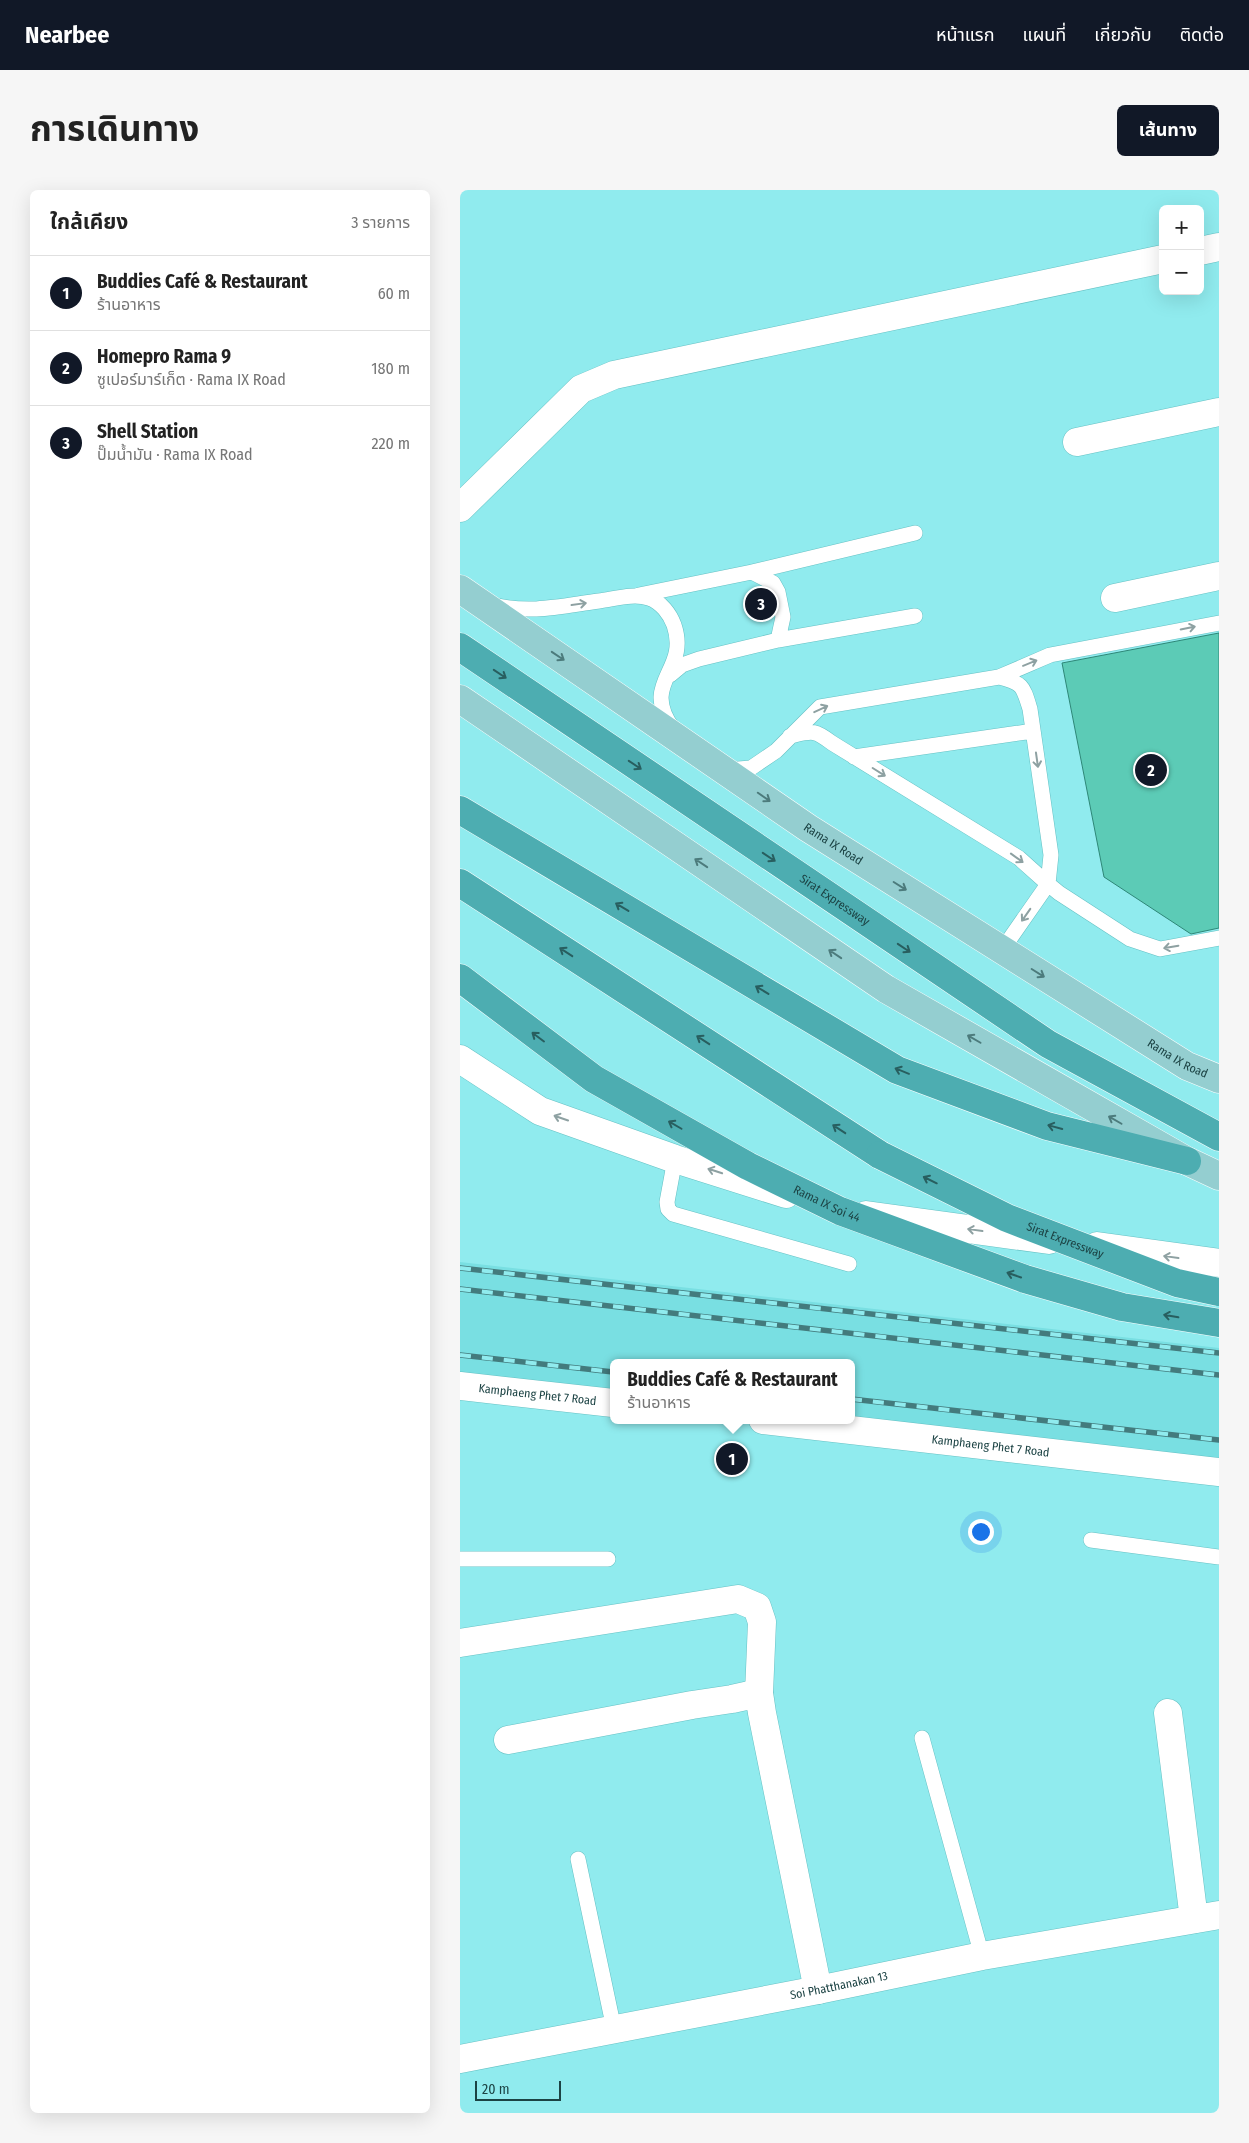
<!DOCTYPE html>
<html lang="th">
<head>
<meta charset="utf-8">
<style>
	body { margin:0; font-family:"Fira Sans Condensed","Noto Sans Thai",sans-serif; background:#f6f6f6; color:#222 }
	.controls { position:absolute; right:15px; top:15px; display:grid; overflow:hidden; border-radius:8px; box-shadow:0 5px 20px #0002 }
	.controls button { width:45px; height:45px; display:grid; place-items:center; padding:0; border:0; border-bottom:1px solid #e0e0e0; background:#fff; color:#222; font:25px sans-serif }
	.scale { position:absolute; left:15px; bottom:12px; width:86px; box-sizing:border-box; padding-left:5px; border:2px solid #1c4344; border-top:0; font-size:14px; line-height:18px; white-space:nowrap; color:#1c4344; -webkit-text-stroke:4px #90ebee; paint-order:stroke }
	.you { position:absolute; left:520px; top:1341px; width:18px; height:18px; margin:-12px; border:4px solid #fff; border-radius:50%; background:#1a73e8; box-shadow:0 0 0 8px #1a73e833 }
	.badge { display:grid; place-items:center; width:32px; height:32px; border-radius:50%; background:#111827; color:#fff; font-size:16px; font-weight:700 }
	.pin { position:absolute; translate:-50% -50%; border:2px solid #fff; box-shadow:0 1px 5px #0006 }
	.popup { position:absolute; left:150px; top:1169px; width:245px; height:65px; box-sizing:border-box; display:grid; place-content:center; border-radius:8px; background:#fff; filter:drop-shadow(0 1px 4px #0005); font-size:16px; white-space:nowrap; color:#767676 }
	.popup b { font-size:19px; color:#222 }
	.popup::after { content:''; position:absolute; left:50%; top:100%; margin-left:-10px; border:10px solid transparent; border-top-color:#fff }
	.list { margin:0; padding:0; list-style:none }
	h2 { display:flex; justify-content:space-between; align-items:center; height:65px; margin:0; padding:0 20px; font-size:21px }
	h2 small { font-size:16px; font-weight:400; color:#767676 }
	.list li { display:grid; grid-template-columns:32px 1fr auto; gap:15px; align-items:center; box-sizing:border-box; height:75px; padding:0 20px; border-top:1px solid #e0e0e0 }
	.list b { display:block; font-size:19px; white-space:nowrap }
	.list p { margin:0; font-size:16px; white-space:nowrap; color:#767676 }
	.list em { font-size:16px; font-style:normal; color:#767676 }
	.map { position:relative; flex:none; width:759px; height:1923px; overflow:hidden; border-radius:8px }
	header { display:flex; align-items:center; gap:30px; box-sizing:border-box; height:70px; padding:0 25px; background:#111827; color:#fff }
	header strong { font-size:24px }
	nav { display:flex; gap:28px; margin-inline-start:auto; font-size:18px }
	.intro { display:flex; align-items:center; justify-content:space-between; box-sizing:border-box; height:120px; padding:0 30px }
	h1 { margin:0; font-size:35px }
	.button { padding:12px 22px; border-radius:8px; background:#111827; color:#fff; font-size:18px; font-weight:700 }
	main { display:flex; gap:30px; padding:0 30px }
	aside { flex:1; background:#fff; border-radius:8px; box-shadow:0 5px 20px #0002 }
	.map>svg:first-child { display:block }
	.built { fill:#79dfe2 }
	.building { fill:#5ccbb6; stroke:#2e8777 }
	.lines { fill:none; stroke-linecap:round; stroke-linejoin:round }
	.service-casing { stroke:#65c1c4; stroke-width:16 }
	.minor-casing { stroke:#65c1c4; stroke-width:29 }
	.tertiary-casing { stroke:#65c1c4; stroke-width:29 }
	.primary-casing { stroke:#fff; stroke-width:29 }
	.motorway-casing { stroke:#fff; stroke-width:29 }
	.service { stroke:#fff; stroke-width:15 }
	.minor { stroke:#fff; stroke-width:28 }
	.tertiary { stroke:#fff; stroke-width:28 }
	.primary { stroke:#94ced0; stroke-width:28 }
	.motorway { stroke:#4dadb1; stroke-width:28 }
	.rail-casing { stroke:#437b7d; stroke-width:5.5 }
	.rail { stroke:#90ebee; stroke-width:4; stroke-dasharray:11; stroke-linecap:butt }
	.motorway-bridge-casing { stroke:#fff; stroke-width:29; stroke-linecap:butt }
	.motorway-bridge { stroke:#4dadb1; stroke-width:28 }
	.oneway { stroke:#8ea1a2 }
	.oneway2 { stroke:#4c7b7c }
	.oneway3 { stroke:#285e5f }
	.labels { text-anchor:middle; stroke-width:4; stroke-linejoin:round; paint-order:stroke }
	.street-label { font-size:12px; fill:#1c4344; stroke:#90ebee }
</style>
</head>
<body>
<header>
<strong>Nearbee</strong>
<nav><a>หน้าแรก</a><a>แผนที่</a><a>เกี่ยวกับ</a><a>ติดต่อ</a></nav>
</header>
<div class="intro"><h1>การเดินทาง</h1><a class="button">เส้นทาง</a></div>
<main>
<aside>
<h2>ใกล้เคียง<small>3 รายการ</small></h2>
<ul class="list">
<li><span class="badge">1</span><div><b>Buddies Café &amp; Restaurant</b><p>ร้านอาหาร</p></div><em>60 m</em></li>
<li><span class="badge">2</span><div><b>Homepro Rama 9</b><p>ซูเปอร์มาร์เก็ต · Rama IX Road</p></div><em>180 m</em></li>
<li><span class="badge">3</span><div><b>Shell Station</b><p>ปั๊มน้ำมัน · Rama IX Road</p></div><em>220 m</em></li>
</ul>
</aside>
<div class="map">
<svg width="759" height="1923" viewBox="0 0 759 1923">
	<rect width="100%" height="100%" fill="#90ebee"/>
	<!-- built -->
	<path class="built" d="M0,1072l759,86v123l-368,-51v-57h-238v38l-153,-18z"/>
	<!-- building -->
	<path class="building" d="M759,443v295l-28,6 -87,-57 -42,-214z"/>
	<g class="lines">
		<!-- service casing -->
		<g class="service-casing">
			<path id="service" d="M292,382l163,-39
				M179,405l113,-23 21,11 5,9 5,25 -5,23 -79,19 -17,6 -12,10
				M33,415c38,9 68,1 106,-4 16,-2 34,-8 50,-3 12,4 21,16 25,27 16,47 -35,56 -1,104
				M318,450l137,-24
				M539,487c24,6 24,9 31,32l21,146 -3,29
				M330,546c22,-5 24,-7 42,7l187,115 29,26
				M394,567l179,-26
				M266,580l25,-2 25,-17 44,-44 179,-30 51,-22 169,-32
				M542,760l46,-66 11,9 71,46 30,10 59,-11
				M215,969l-8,43 1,7 5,5 176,50
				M631,1350l128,17
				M0,1369h148
				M462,1548l60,218
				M118,1669l36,170"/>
		</g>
		<!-- minor casing -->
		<g class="minor-casing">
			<g id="minor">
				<path d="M740,61l19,-4"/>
				<path d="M617,252l142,-30"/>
				<path d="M0,318l121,-119 33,-14 549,-116"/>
				<path d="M655,408l104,-22"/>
				<path d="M0,869l80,52 135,48 111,35"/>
				<path d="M406,1025l183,25"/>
				<path d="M637,1056l122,17"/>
				<path d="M0,1453l278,-44 19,8 5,15 -3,71"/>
				<path d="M708,1523l26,206"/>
				<path d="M48,1550l184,-35 40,-6 27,-6 3,20 56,277"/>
				<path id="s1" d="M0,1869l358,-69 164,-34 237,-41"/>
			</g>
		</g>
		<!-- tertiary casing -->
		<g class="tertiary-casing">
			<g id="tertiary">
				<path id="s2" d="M0,1196l153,17"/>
				<path id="s3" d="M303,1230l456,52"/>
			</g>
		</g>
		<!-- primary casing -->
		<g class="primary-casing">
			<g id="primary">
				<path id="s4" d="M0,399l348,239 379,238 32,13"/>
				<path d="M0,509l426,290 301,172 32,15"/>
			</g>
		</g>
		<!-- motorway casing -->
		<g class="motorway-casing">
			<g id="motorway">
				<path id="s5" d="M0,457l588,397 171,93"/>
				<path d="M0,620l437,260 150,56 140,35"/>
				<path d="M0,693l420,272"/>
				<path id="s6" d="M0,788l134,101 154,87 92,45 185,68 97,28 97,16"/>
			</g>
		</g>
		<!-- service -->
		<use href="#service" class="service"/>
		<!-- minor -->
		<use href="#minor" class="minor"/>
		<!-- tertiary -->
		<use href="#tertiary" class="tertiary"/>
		<!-- primary -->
		<use href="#primary" class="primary"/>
		<!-- motorway -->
		<use href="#motorway" class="motorway"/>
		<!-- rail casing -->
		<g class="rail-casing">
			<path id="rail" d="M0,1078l759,85
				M0,1099l759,86
				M0,1165l153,17
				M391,1209l368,41"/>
		</g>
		<!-- rail -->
		<use href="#rail" class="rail"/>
		<!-- motorway-bridge casing -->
		<g class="motorway-bridge-casing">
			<g id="motorway-bridge">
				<path id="s7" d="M420,965l127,63 170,65 42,9"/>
			</g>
		</g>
		<!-- motorway-bridge -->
		<use href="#motorway-bridge" class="motorway-bridge"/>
	</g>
	<!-- one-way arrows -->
	<defs><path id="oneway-shaft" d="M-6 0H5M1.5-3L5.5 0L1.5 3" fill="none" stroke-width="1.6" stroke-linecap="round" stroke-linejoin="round" transform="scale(1.25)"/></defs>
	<g class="oneway">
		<use href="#oneway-shaft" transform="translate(119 414) rotate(-8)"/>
		<use href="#oneway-shaft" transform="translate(728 438) rotate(-11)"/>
		<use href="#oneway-shaft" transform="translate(570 473) rotate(-22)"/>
		<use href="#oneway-shaft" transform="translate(361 519) rotate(-25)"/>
		<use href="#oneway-shaft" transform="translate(577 570) rotate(82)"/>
		<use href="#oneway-shaft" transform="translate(419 582) rotate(32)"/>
		<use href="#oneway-shaft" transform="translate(557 668) rotate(36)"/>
		<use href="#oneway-shaft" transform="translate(566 725) rotate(125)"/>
		<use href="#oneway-shaft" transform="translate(711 757) rotate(170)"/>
		<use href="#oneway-shaft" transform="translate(101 928) rotate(-161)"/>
		<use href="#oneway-shaft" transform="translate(255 981) rotate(-162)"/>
		<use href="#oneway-shaft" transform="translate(515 1040) rotate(-172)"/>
		<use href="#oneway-shaft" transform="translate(711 1067) rotate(-172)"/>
	</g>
	<g class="oneway2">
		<use href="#oneway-shaft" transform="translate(98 466) rotate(34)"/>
		<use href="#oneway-shaft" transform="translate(304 607) rotate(35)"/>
		<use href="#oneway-shaft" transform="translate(241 673) rotate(-146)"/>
		<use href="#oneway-shaft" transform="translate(440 696) rotate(32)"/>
		<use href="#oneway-shaft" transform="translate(375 764) rotate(-146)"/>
		<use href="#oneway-shaft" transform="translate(578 783) rotate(32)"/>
		<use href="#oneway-shaft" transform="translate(514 849) rotate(-150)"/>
		<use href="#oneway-shaft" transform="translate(655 930) rotate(-150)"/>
	</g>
	<g class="oneway3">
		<use href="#oneway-shaft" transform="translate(40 484) rotate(34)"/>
		<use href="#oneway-shaft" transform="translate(175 575) rotate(34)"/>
		<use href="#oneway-shaft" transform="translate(309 667) rotate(34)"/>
		<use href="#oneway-shaft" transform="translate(162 717) rotate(-149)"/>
		<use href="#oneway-shaft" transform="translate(444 758) rotate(34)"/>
		<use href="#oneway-shaft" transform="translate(106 762) rotate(-147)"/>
		<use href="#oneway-shaft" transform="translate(302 800) rotate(-149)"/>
		<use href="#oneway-shaft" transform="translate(78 847) rotate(-143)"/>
		<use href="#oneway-shaft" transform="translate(243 850) rotate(-147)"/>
		<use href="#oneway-shaft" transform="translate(442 881) rotate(-158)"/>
		<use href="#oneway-shaft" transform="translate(215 935) rotate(-150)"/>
		<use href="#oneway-shaft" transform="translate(595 937) rotate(-165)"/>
		<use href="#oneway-shaft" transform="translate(379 939) rotate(-147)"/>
		<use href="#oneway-shaft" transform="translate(470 990) rotate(-154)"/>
		<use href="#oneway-shaft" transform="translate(554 1085) rotate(-161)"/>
		<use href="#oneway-shaft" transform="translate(711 1126) rotate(-170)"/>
	</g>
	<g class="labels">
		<!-- street labels -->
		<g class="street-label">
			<text dy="4" stroke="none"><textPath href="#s4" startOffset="452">Rama IX Road</textPath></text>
			<text dy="4" stroke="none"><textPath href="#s5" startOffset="452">Sirat Expressway</textPath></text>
			<text dy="4" stroke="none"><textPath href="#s4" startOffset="858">Rama IX Road</textPath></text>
			<text dy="4" stroke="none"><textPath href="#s6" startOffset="432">Rama IX Soi 44</textPath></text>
			<text dy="4" stroke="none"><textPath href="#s7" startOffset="204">Sirat Expressway</textPath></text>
			<text dy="4" stroke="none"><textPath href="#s2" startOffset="78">Kamphaeng Phet 7 Road</textPath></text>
			<text dy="4" stroke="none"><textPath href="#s3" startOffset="229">Kamphaeng Phet 7 Road</textPath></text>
			<text dy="4" stroke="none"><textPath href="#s1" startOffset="386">Soi Phatthanakan 13</textPath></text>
		</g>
	</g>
</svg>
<div class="controls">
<button>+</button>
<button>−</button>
</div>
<div class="scale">20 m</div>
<div class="you"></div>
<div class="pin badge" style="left:272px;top:1269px">1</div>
<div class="popup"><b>Buddies Café &amp; Restaurant</b>ร้านอาหาร</div>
<div class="pin badge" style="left:691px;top:580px">2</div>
<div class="pin badge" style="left:301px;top:414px">3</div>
</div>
</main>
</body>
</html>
